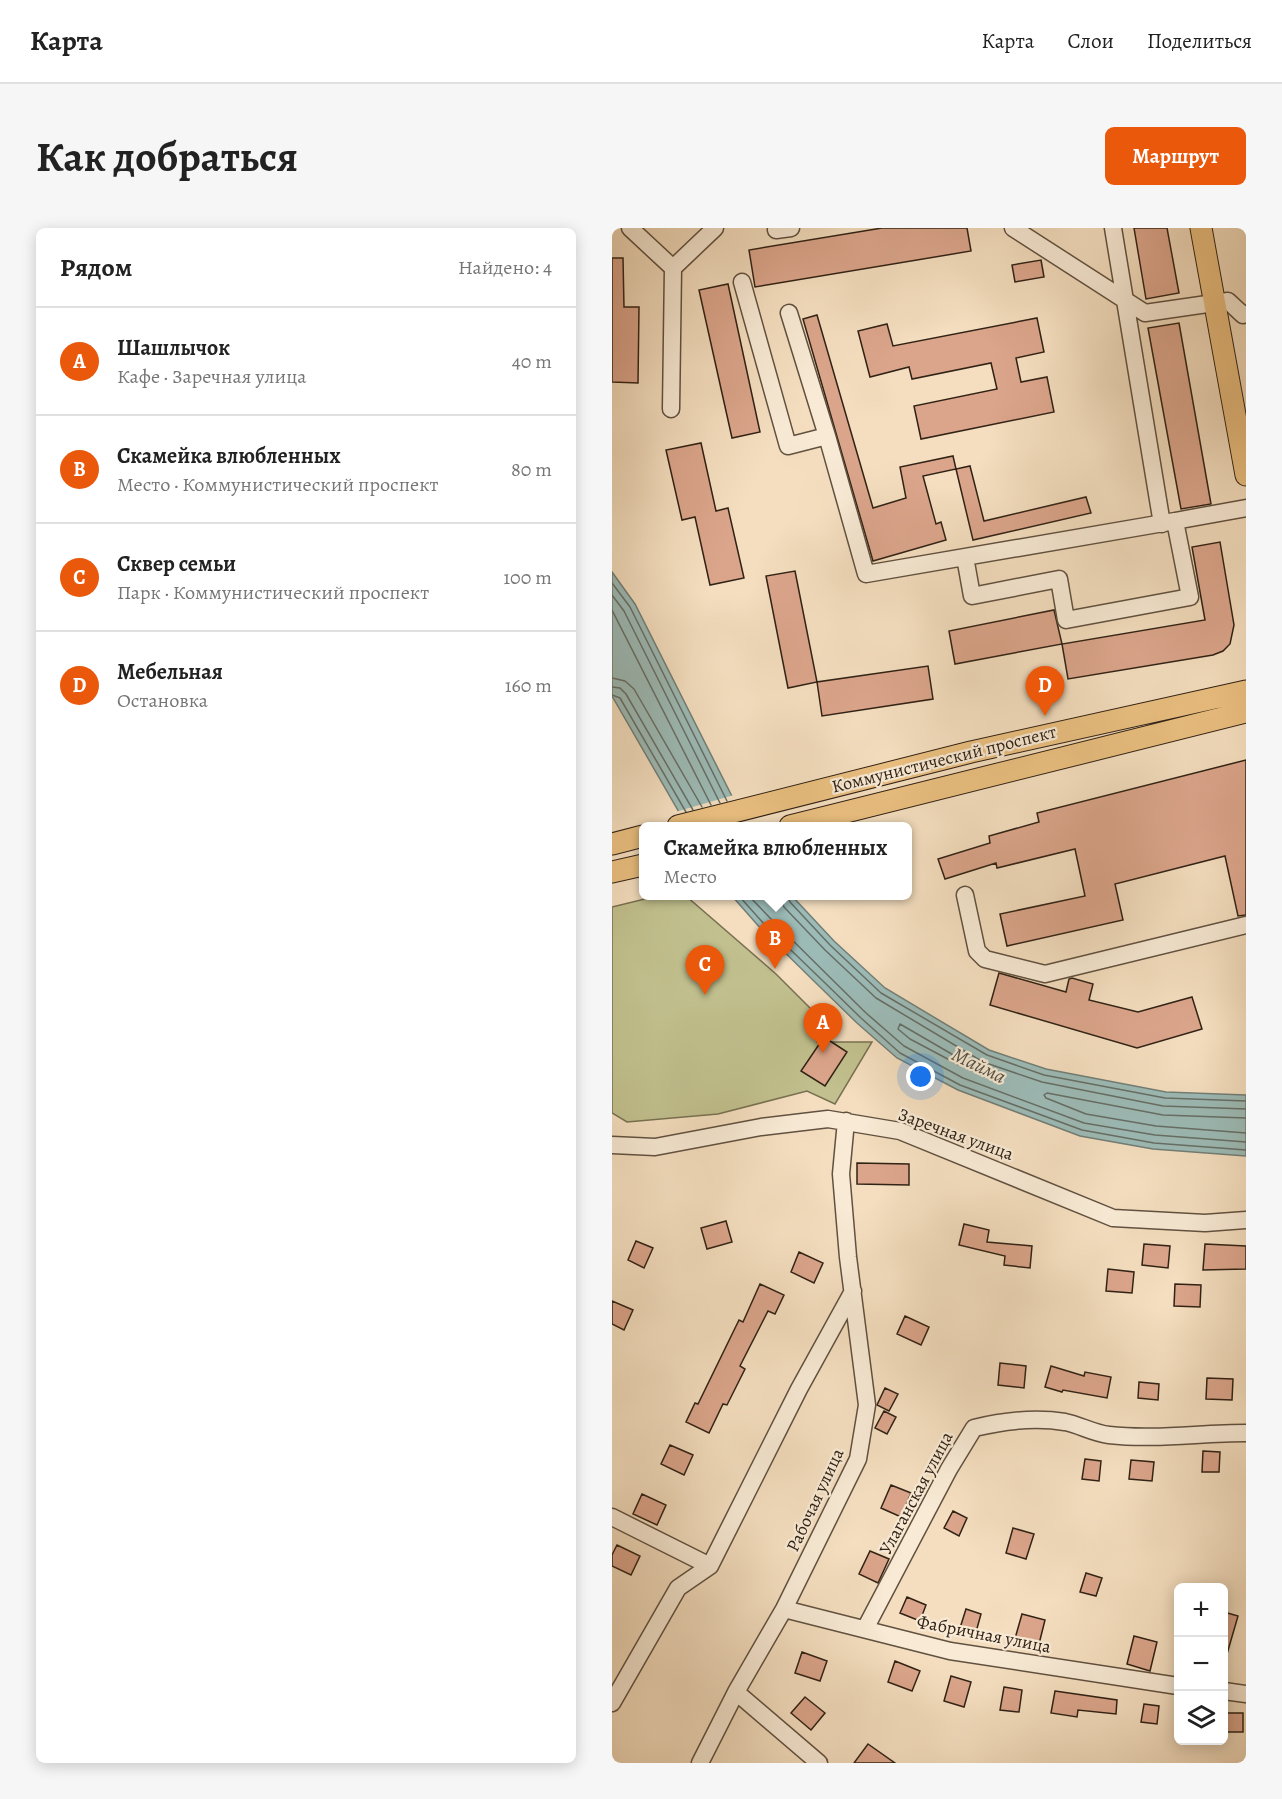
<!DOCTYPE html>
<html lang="ru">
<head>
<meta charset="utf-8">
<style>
	body { margin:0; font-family:Alegreya,serif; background:#f6f6f6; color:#222 }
	.controls { position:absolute; right:18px; bottom:18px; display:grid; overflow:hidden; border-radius:9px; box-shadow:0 3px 15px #0003 }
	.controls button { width:54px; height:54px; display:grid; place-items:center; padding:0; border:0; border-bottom:2px solid #e0e0e0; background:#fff; color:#222; font:30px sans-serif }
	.you { position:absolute; left:309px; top:849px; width:21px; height:21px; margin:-15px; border:4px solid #fff; border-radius:50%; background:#1a73e8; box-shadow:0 0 0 9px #1a73e833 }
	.badge { display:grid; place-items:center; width:39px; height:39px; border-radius:50%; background:#ea580c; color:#fff; font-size:20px; font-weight:700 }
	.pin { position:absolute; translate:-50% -50px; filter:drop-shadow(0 2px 3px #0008) }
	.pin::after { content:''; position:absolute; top:32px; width:21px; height:18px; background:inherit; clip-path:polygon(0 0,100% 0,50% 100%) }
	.popup { position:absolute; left:27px; top:594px; width:273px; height:78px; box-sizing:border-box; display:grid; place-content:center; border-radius:9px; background:#fff; filter:drop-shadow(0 2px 4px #0005); font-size:20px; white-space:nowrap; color:#767676 }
	.popup b { font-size:22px; color:#222 }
	.popup::after { content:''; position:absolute; left:50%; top:100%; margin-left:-12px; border:12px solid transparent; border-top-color:#fff }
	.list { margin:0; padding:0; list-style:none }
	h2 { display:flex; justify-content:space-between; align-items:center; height:78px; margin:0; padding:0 24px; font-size:26px }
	h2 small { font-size:20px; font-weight:400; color:#767676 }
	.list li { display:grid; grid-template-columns:39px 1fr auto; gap:18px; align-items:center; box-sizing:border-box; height:108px; padding:0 24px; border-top:2px solid #e0e0e0 }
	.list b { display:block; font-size:22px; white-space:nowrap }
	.list p { margin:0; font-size:20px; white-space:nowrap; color:#767676 }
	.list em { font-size:20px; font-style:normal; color:#767676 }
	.icon { flex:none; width:33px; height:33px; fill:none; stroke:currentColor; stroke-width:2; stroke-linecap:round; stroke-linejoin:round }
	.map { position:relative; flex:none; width:634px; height:1535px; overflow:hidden; border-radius:9px }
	header { display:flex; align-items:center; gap:36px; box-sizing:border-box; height:84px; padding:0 30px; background:#fff; border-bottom:2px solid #e0e0e0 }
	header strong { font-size:28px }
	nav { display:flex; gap:33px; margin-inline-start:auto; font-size:21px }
	.intro { display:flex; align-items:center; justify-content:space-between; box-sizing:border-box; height:144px; padding:0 36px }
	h1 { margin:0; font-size:42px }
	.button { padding:15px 27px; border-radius:9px; background:#ea580c; color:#fff; font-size:21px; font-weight:700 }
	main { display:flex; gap:36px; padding:0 36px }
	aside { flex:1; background:#fff; border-radius:9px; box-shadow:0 3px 15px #0003 }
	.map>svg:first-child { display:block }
	.green { fill:#c1c08e; stroke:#787152; stroke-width:1.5 }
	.water { fill:#9cbbb7; stroke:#717e76; stroke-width:1.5 }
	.pier { fill:#f4debf }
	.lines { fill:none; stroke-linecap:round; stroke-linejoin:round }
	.shore { stroke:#666e66; stroke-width:1.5 }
	.building { fill:#dba58b; stroke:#302215; stroke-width:1.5 }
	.minor-casing { stroke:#615140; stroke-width:19 }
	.major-casing { stroke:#302215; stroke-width:23 }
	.minor { stroke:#f8ead5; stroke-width:16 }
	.major { stroke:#eabf80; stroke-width:21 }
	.labels { text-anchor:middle; stroke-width:4.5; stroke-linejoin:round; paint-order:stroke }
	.street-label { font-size:18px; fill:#302215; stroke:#f8ead5 }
	.water-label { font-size:20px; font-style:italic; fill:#505046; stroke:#f8ead5 }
</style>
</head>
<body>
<header>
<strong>Карта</strong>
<nav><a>Карта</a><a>Слои</a><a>Поделиться</a></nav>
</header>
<div class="intro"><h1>Как добраться</h1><a class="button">Маршрут</a></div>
<main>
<aside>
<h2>Рядом<small>Найдено: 4</small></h2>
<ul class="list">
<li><span class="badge">A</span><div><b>Шашлычок</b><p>Кафе · Заречная улица</p></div><em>40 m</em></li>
<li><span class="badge">B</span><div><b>Скамейка влюбленных</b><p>Место · Коммунистический проспект</p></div><em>80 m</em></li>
<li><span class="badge">C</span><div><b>Сквер семьи</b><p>Парк · Коммунистический проспект</p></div><em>100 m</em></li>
<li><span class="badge">D</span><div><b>Мебельная</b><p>Остановка</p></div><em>160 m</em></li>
</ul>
</aside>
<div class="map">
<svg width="634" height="1535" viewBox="0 0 634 1535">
	<rect width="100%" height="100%" fill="#f4debf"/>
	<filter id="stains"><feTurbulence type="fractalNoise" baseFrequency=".00333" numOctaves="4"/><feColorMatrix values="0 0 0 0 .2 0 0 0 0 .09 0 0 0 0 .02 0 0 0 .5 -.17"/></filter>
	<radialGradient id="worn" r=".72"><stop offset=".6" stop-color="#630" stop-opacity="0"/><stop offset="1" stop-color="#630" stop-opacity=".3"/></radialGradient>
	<!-- green -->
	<path class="green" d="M45,668h29l90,78 47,47 -6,21h55l-37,62 -28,-13 -89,23 -91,8 -15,-9v-206z"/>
	<!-- water -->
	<path class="water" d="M0,344l23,32 112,222h-60l-75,-130z
		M120,668h60l42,45 51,47 104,62 57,19 120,23 80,3v61l-93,-7 -73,-13 -122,-46 -61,-32 -40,-35 -38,-37 -57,-56z"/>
	<!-- pier -->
	<path class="pier" d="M122,567l16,31h-66l-9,-14z"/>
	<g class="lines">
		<!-- shore -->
		<path class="shore" d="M0,355l18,24 97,194
			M0,367l12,16 96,192
			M0,382l99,195
			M0,450l13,3 9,8 68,118
			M0,459l8,1 6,6 67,116
			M0,467l8,3 66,114
			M127,668l27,30 57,55 38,37 39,35 60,32 122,45 72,13 92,7
			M137,668l23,24 94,93 38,33 59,32 121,45 71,12 91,7
			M168,668l4,11 41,43 51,48 107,64 59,20 121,24 83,3
			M176,668l2,6 40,43 51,48 106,62 57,20 121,23 81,3
			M288,796l62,36 1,4 -4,1 -49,-26 -12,-10z
			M634,890l-83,-3 -116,-22 -3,2 2,3 40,16 70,12 90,7"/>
	</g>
	<!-- building -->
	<path class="building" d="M270,0h85l4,23 -216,36 -6,-37z
		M522,0h33l12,65 -33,6z
		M0,30h11l1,49h15l-1,76 -26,-1z
		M429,32l3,17 -29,5 -3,-17z
		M116,56l32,148 -28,6 -33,-148z
		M205,87l56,193 33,-10 -6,-31 53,-11 3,13 -33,7 13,48 5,-2 5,18 -73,21 -70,-242z
		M425,90l7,34 -28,6 5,24 26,-5 7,35 -133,27 -7,-33 83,-17 -6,-26 -79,16 -3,-12 -39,10 -12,-46 29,-7 6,22z
		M567,95l32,181 -30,5 -33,-181z
		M89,215l15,68 12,-3 16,70 -34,7 -15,-68 -13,3 -16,-70z
		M358,238l14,55 102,-24 5,16 -118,27 -17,-71z
		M608,314l14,83 -4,19 -7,7 -10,4 -145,24 -6,-35 143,-24 -13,-73z
		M183,343l22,111 -29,6 -22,-112z
		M442,382l8,34 -107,20 -6,-33z
		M316,438l5,33 -111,17 -5,-34z
		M634,532v155l-8,1 -13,-60 -110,28 8,36 -116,26 -7,-32 85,-18 -10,-47 -78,19 -1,-5 -51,16 -7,-20 52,-16 -1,-7 50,-14 -2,-9z
		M387,745l67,19 3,-13 3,-1 21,6 -4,16 49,12 54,-15 10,32 -65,19 -147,-43z
		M212,809l23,15 -22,34 -24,-15z
		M245,935l52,1v21l-52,-1z
		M114,993l6,21 -25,7 -6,-21z
		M352,996l25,6 -2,12 45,4 -2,22 -26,-3 1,-9 -46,-11z
		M24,1013l17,7 -9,20 -16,-8z
		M532,1016l26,2 -2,22 -26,-3z
		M593,1016l41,2v23l-43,1z
		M187,1024l24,11 -9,20 -23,-11z
		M496,1041l26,3 -2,21 -26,-2z
		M148,1056l24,11 -9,19 -7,-3 -28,55 5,3 -18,36 -4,-1 -14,29 -23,-11 9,-19 3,1 41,-84 4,2z
		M563,1056l26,1 -1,22 -26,-1z
		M0,1073l21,9 -9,20 -12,-6z
		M293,1088l24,11 -8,18 -24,-11z
		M388,1135l26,3 -2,22 -26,-3z
		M439,1138l33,10 1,-4 26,5 -4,21 -44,-8 -1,2 -17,-5z
		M595,1150l26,1 -1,21 -26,-1z
		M527,1154l20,2 -1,16 -20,-2z
		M273,1160l13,6 -9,17 -12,-6z
		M272,1183l12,6 -9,17 -12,-6z
		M58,1217l23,10 -9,20 -23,-11z
		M591,1223l17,1 -1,20h-17z
		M473,1231l16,2 -2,20 -17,-2z
		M519,1232l23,2 -2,19 -23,-2z
		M279,1257l20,8 -10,24 -20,-9z
		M30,1266l24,11 -9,20 -24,-11z
		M341,1283l14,7 -8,18 -15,-8z
		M401,1300l21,6 -8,25 -20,-6z
		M5,1317l23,11 -9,19 -19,-9v-11z
		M258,1323l19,8 -11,24 -19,-9z
		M474,1345l16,5 -6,18 -16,-4z
		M295,1369l19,8 -6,16 -20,-8z
		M354,1381l15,5 -5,18 -16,-4z
		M612,1384l14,4 -11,38h-3z
		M410,1386l23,6 -7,28 -24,-6z
		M522,1408l23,6 -7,29 -23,-7z
		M190,1424l25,9 -7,20 -25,-8z
		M283,1433l25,10 -8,20 -24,-9z
		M339,1448l20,6 -7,25 -20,-6z
		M392,1459l18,3 -3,22 -19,-2z
		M443,1463l62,9 -1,14 -38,-4 -1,7 -26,-4z
		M193,1469l20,16 -14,17 -20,-17z
		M532,1476l15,2 -2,18 -16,-2z
		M615,1485h16v19h-16z
		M256,1516l27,19h-41z"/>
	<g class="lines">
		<!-- minor casing -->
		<g class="minor-casing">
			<path id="minor" d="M18,0l43,40
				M401,0l132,85 83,-12 15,14 3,-1
				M501,0l49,296
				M164,2l15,-2
				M130,54l46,164 39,-10 39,138 309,-53
				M177,85l38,123
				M59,181l2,-141 42,-40
				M353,329l7,39 87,-17 7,41 124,-23 -15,-76 71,-13
				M353,667l12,56 8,8 60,15 201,-49
				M0,917l43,2 106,-20 67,-8 72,12 213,87 92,5 41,-3
				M0,1289l98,49
				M172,1381l166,42 228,35
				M253,1401l84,-160 25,-41c29,-7 60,-11 91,-6 15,3 28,11 44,13 45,5 91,-2 137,-2
				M612,1463l22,3
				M124,1464l83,71
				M0,1475l66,-115 32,-22 89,-177 54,-98
				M88,1535l36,-71 48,-83 74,-150 9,-54 -19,-148 -7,-83 5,-53"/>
		</g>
		<!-- major casing -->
		<g class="major-casing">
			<path id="major" d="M589,0l45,247
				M66,598l293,-74 275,-61
				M178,598l456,-114
				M0,616l31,-8
				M0,644l31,-7"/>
		</g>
		<!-- minor -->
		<use href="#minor" class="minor"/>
		<!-- major -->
		<use href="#major" class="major"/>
	</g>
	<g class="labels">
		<!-- street labels -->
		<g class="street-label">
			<text transform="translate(332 531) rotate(-14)" y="6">Коммунистический проспект</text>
			<text transform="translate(344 906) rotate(20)" y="6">Заречная улица</text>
			<text transform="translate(304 1265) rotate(-62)" y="6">Улаганская улица</text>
			<text transform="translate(203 1272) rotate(-65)" y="6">Рабочая улица</text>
			<text transform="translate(372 1406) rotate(11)" y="6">Фабричная улица</text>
		</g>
		<!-- water labels -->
		<g class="water-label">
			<text transform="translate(367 837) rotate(26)" y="7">Майма</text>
		</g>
	</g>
	<rect width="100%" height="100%" filter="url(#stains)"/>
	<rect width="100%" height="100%" fill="url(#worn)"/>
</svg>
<div class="controls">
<button>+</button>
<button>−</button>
<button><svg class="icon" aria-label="layers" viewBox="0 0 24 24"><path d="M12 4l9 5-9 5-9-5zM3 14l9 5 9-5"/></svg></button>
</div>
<div class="you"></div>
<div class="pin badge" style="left:211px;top:825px">A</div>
<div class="pin badge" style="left:163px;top:741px">B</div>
<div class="popup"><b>Скамейка влюбленных</b>Место</div>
<div class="pin badge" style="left:93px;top:767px">C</div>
<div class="pin badge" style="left:433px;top:488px">D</div>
</div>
</main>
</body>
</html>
